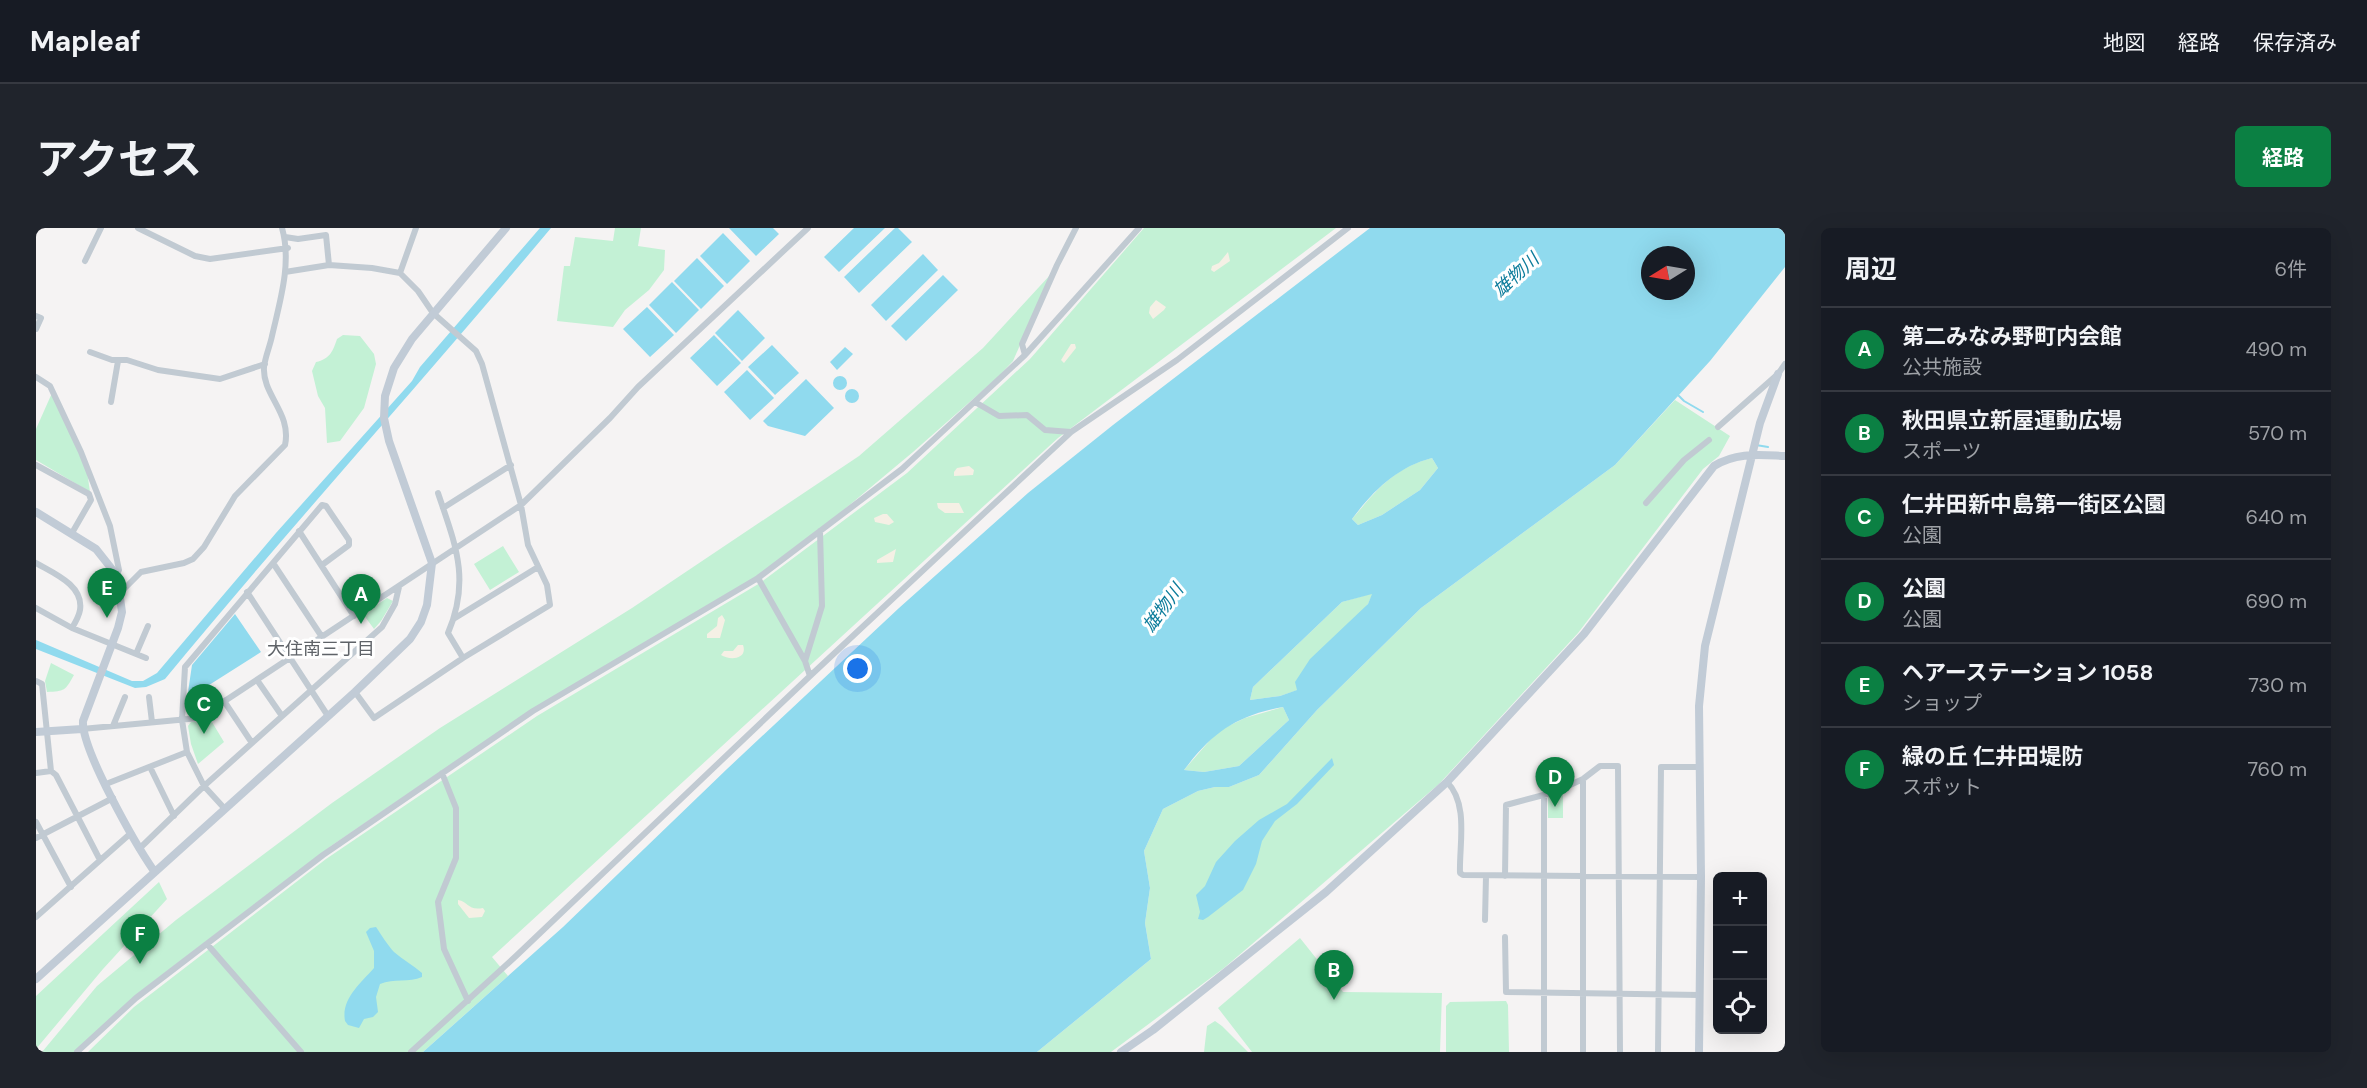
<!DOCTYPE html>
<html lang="ja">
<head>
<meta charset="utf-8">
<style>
	body { margin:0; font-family:"DM Sans","Noto Sans JP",sans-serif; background:#20242c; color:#f1f3f6 }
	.controls { position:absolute; right:18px; bottom:18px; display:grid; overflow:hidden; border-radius:9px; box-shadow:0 6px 24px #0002 }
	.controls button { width:54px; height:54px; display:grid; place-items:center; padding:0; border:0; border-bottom:2px solid #363941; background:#171b24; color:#f1f3f6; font:30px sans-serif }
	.compass { position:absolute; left:1605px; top:18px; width:54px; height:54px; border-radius:50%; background:#171b24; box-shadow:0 6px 24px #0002; rotate:259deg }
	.you { position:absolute; left:822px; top:441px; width:21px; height:21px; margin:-15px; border:4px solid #fff; border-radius:50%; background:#1a73e8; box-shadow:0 0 0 9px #1a73e833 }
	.badge { display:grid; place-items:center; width:39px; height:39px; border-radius:50%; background:#0b8043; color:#fff; font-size:20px; font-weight:700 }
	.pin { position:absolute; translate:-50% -50px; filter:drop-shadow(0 2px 3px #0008) }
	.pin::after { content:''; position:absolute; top:32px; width:21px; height:18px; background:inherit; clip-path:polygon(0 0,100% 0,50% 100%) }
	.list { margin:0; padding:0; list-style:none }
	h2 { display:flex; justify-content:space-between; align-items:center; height:78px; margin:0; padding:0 24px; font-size:26px }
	h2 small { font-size:20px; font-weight:400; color:#9ea1a6 }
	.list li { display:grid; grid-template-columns:39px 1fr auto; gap:18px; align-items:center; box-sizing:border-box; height:84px; padding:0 24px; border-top:2px solid #363941 }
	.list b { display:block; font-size:22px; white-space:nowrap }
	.list p { margin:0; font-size:20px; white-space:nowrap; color:#9ea1a6 }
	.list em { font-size:20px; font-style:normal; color:#9ea1a6 }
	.icon { flex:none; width:33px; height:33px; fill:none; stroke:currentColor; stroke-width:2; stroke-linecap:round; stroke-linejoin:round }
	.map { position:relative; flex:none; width:1749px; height:824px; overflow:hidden; border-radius:9px }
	header { display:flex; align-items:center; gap:36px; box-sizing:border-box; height:84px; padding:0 30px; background:#171b24; border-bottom:2px solid #363941 }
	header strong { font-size:28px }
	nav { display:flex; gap:33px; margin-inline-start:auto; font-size:21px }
	.intro { display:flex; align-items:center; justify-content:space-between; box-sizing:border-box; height:144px; padding:0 36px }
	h1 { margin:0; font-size:42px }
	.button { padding:15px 27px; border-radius:9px; background:#0b8043; color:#fff; font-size:21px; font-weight:700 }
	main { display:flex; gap:36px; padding:0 36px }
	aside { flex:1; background:#171b24; border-radius:9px; box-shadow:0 6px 24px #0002 }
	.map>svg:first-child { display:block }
	.green { fill:#c3f1d5 }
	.sand { fill:#f5f0e5 }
	.water { fill:#90daee; fill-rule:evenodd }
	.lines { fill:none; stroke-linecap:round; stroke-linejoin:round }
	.stream { stroke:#90daee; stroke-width:2 }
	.street { stroke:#c1cad2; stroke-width:6 }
	.secondary { stroke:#c1cbd6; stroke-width:8 }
	.labels { text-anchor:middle; stroke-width:6; stroke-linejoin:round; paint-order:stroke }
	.water-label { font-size:18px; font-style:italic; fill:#0c7c9b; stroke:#fff }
	.neighbourhood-label { font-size:18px; fill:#5f6368; stroke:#fff }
</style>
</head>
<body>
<header>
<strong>Mapleaf</strong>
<nav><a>地図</a><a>経路</a><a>保存済み</a></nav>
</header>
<div class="intro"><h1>アクセス</h1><a class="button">経路</a></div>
<main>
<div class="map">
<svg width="1749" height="824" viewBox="0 0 1749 824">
	<rect width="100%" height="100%" fill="#f5f3f3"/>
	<!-- green -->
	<path class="green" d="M579,0h26l-3,18 27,4 -1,20 -15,20 -24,20 -12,17 -56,-6 7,-55h6l5,-29 38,4z
		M1108,0h192l-278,210 -566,519 16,19 -85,76h-335l46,-45 192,-148 211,-143 223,-133 147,-110 123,-114z
		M1015,46l-38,87 -15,16 -85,75 -73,61 -83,63 -226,134 -200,136 -194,148 -62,58h-33l55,-66 79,-66 156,-117 108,-75 192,-120 227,-152 124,-108z
		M307,107l17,1 14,18 2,10 -12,44 -24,33 -13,2 -2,-35 -7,-12 -6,-25 4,-9c14,-3 17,-11 21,-23z
		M16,165l35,78 3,21 -54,-32v-31z
		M1639,172l55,36 -11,20 -16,13 -125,164 -139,151 -215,184 -113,84h-74l114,-93 -6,-36 5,-35 -6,-37 19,-42 35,-18 17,-4h14l30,-12 58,-65 104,-102 194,-143z
		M1396,230l6,10 -18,22 -38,25 -24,10 -6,-6c25,-29 41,-51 80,-61z
		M467,318l16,26 -29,18 -16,-26z
		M1337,365l-5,11 -70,86 -18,6 -30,4 3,-13 89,-85z
		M351,370l6,3 -12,20 -7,8 -11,-15z
		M15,435l23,12c-9,16 -9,16 -27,17l-2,-11z
		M1247,479l6,13 -50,46 -35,6 -20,-2 34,-39 27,-13z
		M173,489l15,25 -26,22 -7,-20 -3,-18 3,-4h10z
		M1527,563v27h-15v-22z
		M123,654l8,17 -64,70 -67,80v-53z
		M1264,710l43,54 99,1 -2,59h-188l-34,-44z
		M1470,773l2,4 1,47h-63v-46l4,-4z
		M1179,793l7,5 26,26h-44l3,-26z"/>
	<!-- sand -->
	<path class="sand" d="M1192,24l2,9 -16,11 -3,-2 1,-4 7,-3z
		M1120,72l10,7 -2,3 -11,9 -4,-6 1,-6z
		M1035,116h4l1,4 -12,15 -3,-3z
		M933,238l5,4 -1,5 -19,1v-4l3,-4z
		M901,275h22l5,10h-19l-7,-5z
		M847,286h4l7,8 -5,3 -14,-3 -1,-4z
		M860,321l-3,13 -16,1v-3z
		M686,387l3,5 -5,18h-13v-4l10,-8 1,-8z
		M702,417h5c5,14 -13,16 -22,10l3,-4h9z
		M422,672c11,2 10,11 25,8l2,3 -3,6 -13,1 -11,-14z"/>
	<!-- water -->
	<path class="water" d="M504,0h11c-127,152 -260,298 -386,451l-19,8 -11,1 -99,-39v-9l96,41h11l14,-8 119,-140 136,-152 8,-14z
		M693,0h44l6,6 -23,22z
		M818,0h31l-46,44 -15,-15z
		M859,0h3l14,14 -53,51 -15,-16z
		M1334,0h415v39l-75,94 -95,104 -194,143 -104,102 -58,65 -30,12h-14l-17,4 -35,18 -19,42 6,37 -5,35 6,36 -114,93h-614l140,-125 164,-158 172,-161 129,-115 85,-68zM1614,27h36v36h-36zM1396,230l6,10 -18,22 -38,25 -24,10 -6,-6c21,-28 45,-52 80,-61zM1336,366l-4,10 -58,55 -15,23 2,8 -17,6 -30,4 3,-13 89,-85zM1247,479l6,13 -50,46 -35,6 -20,-2c29,-38 52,-54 99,-63z
		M687,5l27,28 -23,23 -27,-28z
		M887,26l15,16 -52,51 -15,-16z
		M661,30l27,28 -23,23 -27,-28z
		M907,47l15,15 -52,51 -15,-15z
		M636,54l27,28 -23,23 -27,-28z
		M611,79l27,28 -24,22 -27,-28z
		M702,82l27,28 -23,23 -27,-28z
		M678,107l27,28 -24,23 -27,-28z
		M736,117l27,28 -24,22 -27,-28z
		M809,119l8,7 -16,16 -7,-8z
		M711,142l27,28 -24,22 -26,-28z
		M797 155a7 7 0 1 1 14 0a7 7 0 1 1-14 0Z
		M770,151l28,29 -29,28 -37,-10 -5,-5z
		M809 168a7 7 0 1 1 14 0a7 7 0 1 1-14 0Z
		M199,386l26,38 -74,47 5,-34z
		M1296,530l2,7 -37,39 -22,17 -13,20 -6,23 -13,26 -35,27 -5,3 -5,-1 2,-7 -4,-17 9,-9 11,-24 19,-21 24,-21 28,-16z
		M340,699c4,6 13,20 18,25 9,8 19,13 28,21v4c-13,6 -28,1 -42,7l-4,13 2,15 -5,5 -9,2 -5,9 -11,-3 -3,-4c-4,-22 15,-37 29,-53v-17l-8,-19 4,-4z"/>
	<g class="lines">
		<!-- stream -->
		<path class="stream" d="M1642,167l6,6 19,11
			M1720,217l12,2"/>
		<!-- street -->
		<path class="street" d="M102,0l57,28 15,3 78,-11
			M249,9l13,2 28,-4 3,30
			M49,33l16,-33
			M249,44l44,-7 43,3 28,5 18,18 15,22 43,38 6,13 39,141 7,40 19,40 3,20 -87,53 -89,60 -19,-26
			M364,45l16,-45
			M0,88l5,2 -5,11
			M54,124l22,8h15l31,10 62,9 45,-15
			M989,127l-3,-11 35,-79 19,-37
			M0,149l14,9 31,66 29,74 9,44 -3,6
			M75,174l7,-41
			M939,174l24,14 28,-1 18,15 26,2
			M1682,199l60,-53 7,-10
			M0,237l53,29 2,6 -19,33
			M402,265c17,51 33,86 10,140l15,25
			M1610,275l38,-43 25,-20
			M407,280l68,-43
			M263,303l55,85
			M0,335c17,10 48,22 44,47 -1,6 -5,13 -8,18
			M237,335l49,74
			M722,350l47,83
			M211,364l81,124
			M84,365l21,-21 43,-9 9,-4 11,-12 31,-51 50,-51c7,-32 -23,-50 -21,-78 1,-10 6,-21 8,-31 8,-35 20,-73 10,-108
			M0,380l36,20 74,30
			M419,390l83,-51
			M100,426l12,-28
			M774,448l-5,-15 17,-55 -2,-75
			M221,452l25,36
			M0,453l6,3 9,87 5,4 44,85
			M113,469l3,25
			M188,473l28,42
			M77,498l12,-29
			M46,501l117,-11 322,-213 89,-87 28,-31 170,-159
			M114,539l24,49
			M0,545l15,-2
			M406,545l14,35v50l-18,44 6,47 24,52
			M1547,551v273
			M1411,554c22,22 12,63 13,91l3,2 238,2
			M70,556l81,-32
			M189,581l-21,-23 -17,-34 -5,-32 3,-53 137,-162 4,1 23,34v5l-27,20
			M0,594l35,65
			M0,610l77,-40
			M103,621l65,-63 178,-159 13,-23 4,-17
			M1469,648l1,-71 49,-13 28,-13 17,-13h18l2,286
			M0,689l95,-84
			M1449,692l1,-44
			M1469,709l1,55 194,3
			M171,716l94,108
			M41,824l59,-54 187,-143 210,-144 225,-133 144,-109 123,-114 114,-127
			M375,824l105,-96 294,-280 261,-244 106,-72 171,-132
			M1508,824v-257
			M1622,824l3,-285h38"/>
		<!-- secondary -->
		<path class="secondary" d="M0,284l60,37 19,24 3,11 4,28 -4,16 -35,93c-2,28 53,124 71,150
			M0,504l46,-3
			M0,751l319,-287 55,-53 11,-17 6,-17 5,-42 -43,-122 -5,-23 1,-22 9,-28 18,-29 94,-111
			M1085,824l32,-22 173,-138 121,-110 137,-148 130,-168c23,-14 45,-11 71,-10
			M1663,824l2,-175 -2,-171 6,-60 55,-223 18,-49"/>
	</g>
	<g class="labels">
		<!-- water labels -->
		<g class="water-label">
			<text transform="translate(1480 47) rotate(-43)" y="6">雄物川</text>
			<text transform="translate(1127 380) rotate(-54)" y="6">雄物川</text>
		</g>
		<!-- neighbourhood labels -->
		<g class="neighbourhood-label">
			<text x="285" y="427">大住南三丁目</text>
		</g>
	</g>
</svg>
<div class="controls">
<button>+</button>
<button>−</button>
<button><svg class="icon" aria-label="locate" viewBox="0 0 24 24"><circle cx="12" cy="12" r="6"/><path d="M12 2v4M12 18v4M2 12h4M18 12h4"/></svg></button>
</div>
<svg class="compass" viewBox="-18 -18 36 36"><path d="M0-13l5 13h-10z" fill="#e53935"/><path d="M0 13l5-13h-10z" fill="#9ea1a6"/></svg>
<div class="you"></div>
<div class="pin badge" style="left:325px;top:396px">A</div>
<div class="pin badge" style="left:1298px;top:772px">B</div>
<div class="pin badge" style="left:168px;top:506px">C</div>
<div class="pin badge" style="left:1519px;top:579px">D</div>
<div class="pin badge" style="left:71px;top:390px">E</div>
<div class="pin badge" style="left:104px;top:736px">F</div>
</div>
<aside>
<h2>周辺<small>6件</small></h2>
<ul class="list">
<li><span class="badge">A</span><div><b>第二みなみ野町内会館</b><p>公共施設</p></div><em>490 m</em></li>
<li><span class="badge">B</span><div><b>秋田県立新屋運動広場</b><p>スポーツ</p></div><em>570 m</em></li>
<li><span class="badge">C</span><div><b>仁井田新中島第一街区公園</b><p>公園</p></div><em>640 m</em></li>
<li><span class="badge">D</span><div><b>公園</b><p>公園</p></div><em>690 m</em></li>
<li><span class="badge">E</span><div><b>ヘアーステーション 1058</b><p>ショップ</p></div><em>730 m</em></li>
<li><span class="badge">F</span><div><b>緑の丘 仁井田堤防</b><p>スポット</p></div><em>760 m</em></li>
</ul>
</aside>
</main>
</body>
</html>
